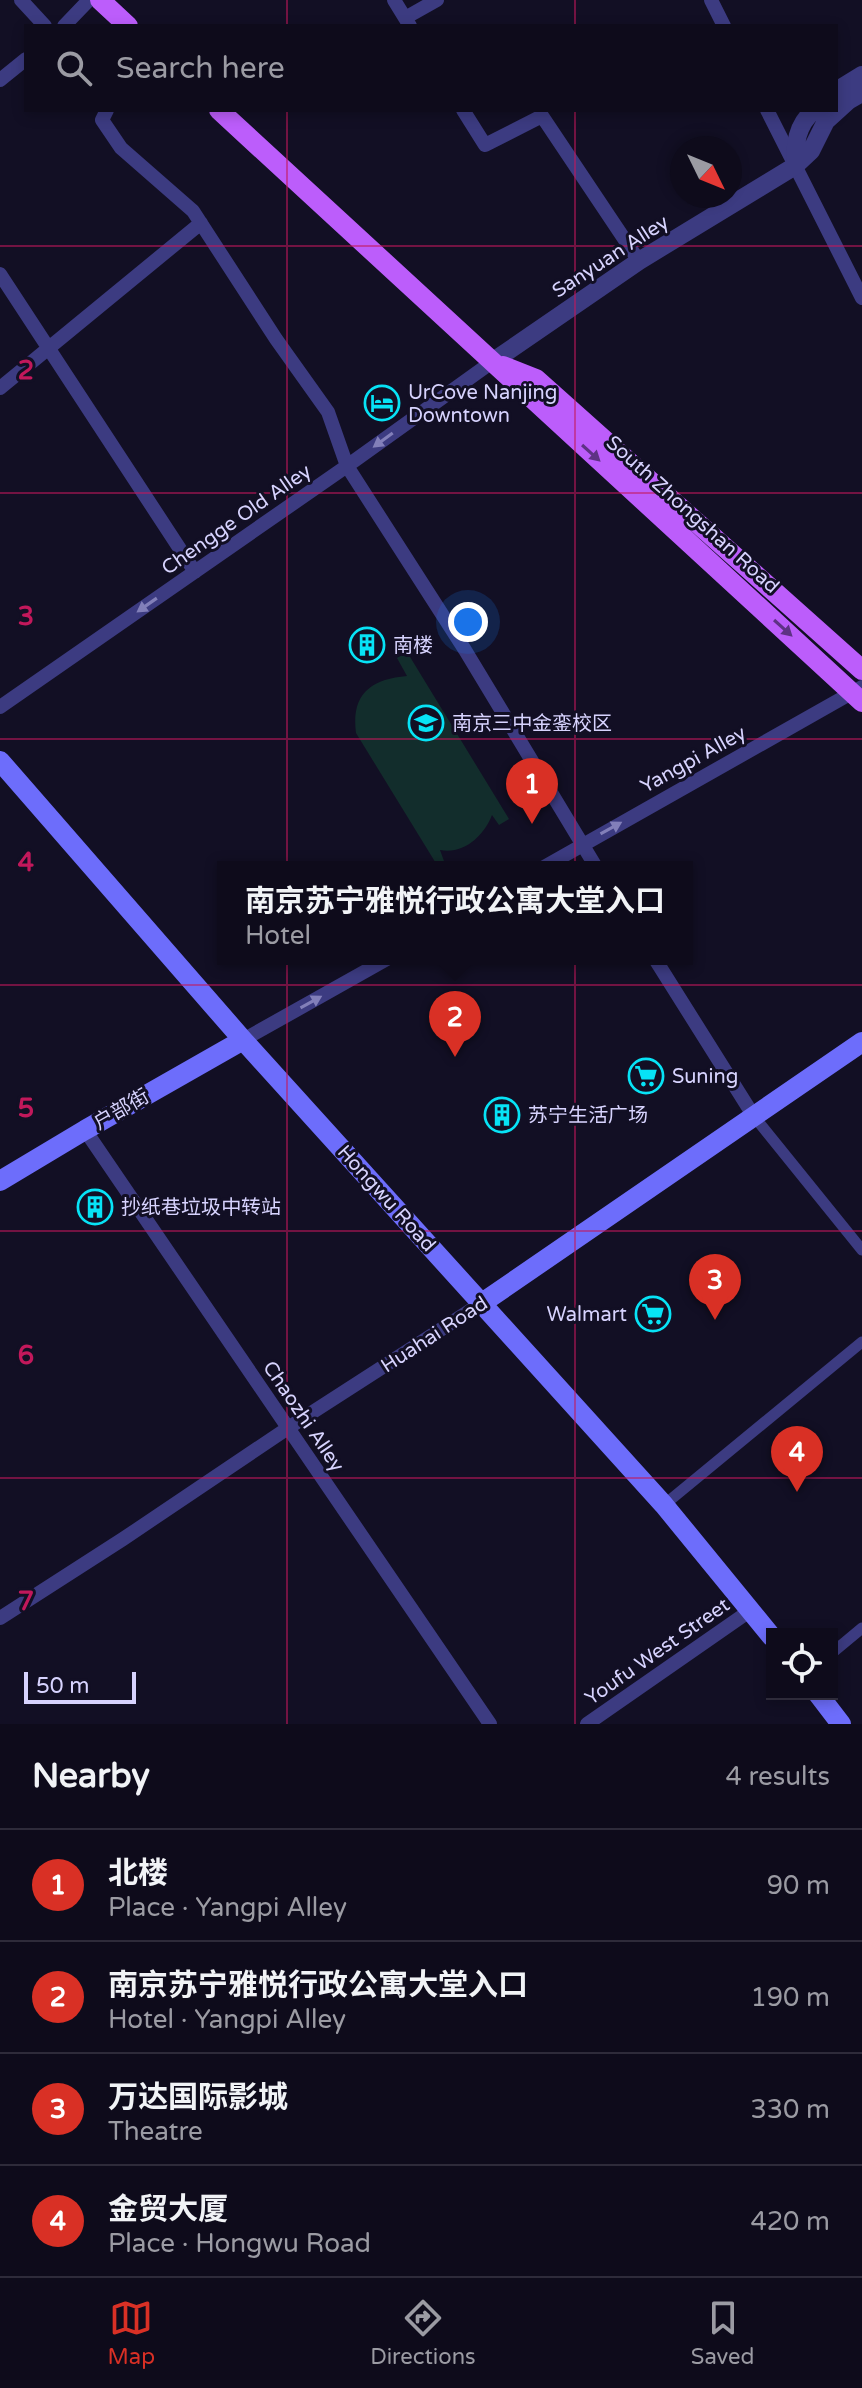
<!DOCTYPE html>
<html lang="en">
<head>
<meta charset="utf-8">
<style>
	body { margin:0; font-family:"Varela Round","Noto Sans SC",sans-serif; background:#171424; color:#f1f3f6 }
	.controls { position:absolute; right:24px; bottom:24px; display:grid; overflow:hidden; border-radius:0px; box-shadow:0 4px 12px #0003 }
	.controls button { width:72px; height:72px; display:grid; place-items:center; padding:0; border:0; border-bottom:2px solid #2e2b3a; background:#0e0b1b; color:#f1f3f6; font:40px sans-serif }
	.compass { position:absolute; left:670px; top:136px; width:72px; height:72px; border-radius:50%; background:#0e0b1b; box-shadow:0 4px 12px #0003; rotate:133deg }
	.scale { position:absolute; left:24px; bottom:20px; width:112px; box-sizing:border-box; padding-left:8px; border:4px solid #d7d3fe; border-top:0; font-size:22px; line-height:28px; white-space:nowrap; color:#d7d3fe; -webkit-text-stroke:6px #120f24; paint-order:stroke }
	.you { position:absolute; left:468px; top:622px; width:28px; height:28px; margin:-20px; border:6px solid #fff; border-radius:50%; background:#1a73e8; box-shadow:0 0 0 12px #1a73e833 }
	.badge { display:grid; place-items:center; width:52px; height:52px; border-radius:50%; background:#d93025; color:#fff; font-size:26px; font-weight:700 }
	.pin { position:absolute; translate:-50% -66px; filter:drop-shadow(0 2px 4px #0008) }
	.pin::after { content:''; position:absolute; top:42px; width:28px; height:24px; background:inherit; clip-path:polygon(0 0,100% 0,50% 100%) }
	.popup { position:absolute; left:217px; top:861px; width:476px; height:104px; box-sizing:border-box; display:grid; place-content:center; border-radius:0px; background:#0e0b1b; filter:drop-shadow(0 2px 6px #0005); font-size:26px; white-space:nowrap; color:#9b9ba3 }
	.popup b { font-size:30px; color:#f1f3f6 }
	.popup::after { content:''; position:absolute; left:50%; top:100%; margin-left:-16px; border:16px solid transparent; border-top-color:#0e0b1b }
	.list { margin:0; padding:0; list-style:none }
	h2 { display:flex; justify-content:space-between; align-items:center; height:104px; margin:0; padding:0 32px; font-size:34px }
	h2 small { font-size:26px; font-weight:400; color:#9b9ba3 }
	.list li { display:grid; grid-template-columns:52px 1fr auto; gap:24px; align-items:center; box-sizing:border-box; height:112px; padding:0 32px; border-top:2px solid #2e2b3a }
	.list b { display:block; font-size:30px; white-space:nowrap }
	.list p { margin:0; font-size:26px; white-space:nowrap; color:#9b9ba3 }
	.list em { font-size:26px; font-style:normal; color:#9b9ba3 }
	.icon { flex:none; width:44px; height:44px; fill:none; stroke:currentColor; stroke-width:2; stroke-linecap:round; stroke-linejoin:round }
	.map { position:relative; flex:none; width:862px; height:1724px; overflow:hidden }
	.search { position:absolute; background:#0e0b1b; box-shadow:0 4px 12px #0003; left:24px; right:24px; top:24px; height:88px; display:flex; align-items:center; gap:20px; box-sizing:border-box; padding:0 28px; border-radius:0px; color:#9b9ba3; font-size:30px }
	.sheet { height:552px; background:#0e0b1b }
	nav { display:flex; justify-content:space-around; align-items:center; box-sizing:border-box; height:112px; border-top:2px solid #2e2b3a; background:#0e0b1b; font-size:22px; color:#9b9ba3 }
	nav a { display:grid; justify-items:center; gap:4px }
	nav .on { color:#d93025 }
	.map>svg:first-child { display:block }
	.green { fill:#122d2c }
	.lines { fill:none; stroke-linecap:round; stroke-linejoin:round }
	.pedestrian { stroke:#3c3b81; stroke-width:11 }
	.minor { stroke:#3c3b81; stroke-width:14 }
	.tertiary { stroke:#3c3b81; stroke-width:18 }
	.secondary { stroke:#6d6dfb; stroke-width:20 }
	.primary { stroke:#bc5dfb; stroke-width:20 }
	.oneway { fill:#827fb9 }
	.oneway2 { fill:#5e3285 }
	.grid { fill:none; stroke:#c2185b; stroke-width:2; stroke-opacity:0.55 }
	.labels { text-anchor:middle; stroke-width:6; stroke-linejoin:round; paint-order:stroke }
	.street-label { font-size:20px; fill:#d7d3fe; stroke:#120f24 }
	.poi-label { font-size:20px; fill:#d7d3fe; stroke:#120f24; text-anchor:start }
	.grid-label { font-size:26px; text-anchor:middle; font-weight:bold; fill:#c2185b; stroke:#120f24; stroke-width:6; stroke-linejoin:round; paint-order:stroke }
</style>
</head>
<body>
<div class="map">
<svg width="862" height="1724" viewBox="0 0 862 1724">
	<rect width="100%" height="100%" fill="#120f24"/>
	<!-- green -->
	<path class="green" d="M407,652l102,167 -10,6 -7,-10c-8,21 -29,40 -52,35l4,11 -7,4 -81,-132c-5,-38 14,-54 51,-57l-10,-18z"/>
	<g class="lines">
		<!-- pedestrian -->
		<path class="pedestrian" d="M753,1115l109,135
			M664,1505l198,-163
			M832,1653l30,-25"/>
		<!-- minor -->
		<path class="minor" d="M21,0l24,26
			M394,0l16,26
			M711,0l13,26
			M405,18l32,-18
			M64,26l25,-26
			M0,80l26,-21
			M107,110l-5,10 19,28 72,63 83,128 52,73 19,54 118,184 131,217
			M463,110l22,35 57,-29 97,145
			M767,110l95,188
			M0,274l195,298
			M0,388l201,-165
			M0,707l347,-241 145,-104
			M544,867l318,-180
			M655,959l98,156
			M243,1040l144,-81
			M85,1130l405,594
			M0,1618l123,-79 165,-111 194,-125
			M587,1724l164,-114"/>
		<!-- tertiary -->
		<path class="tertiary" d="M836,91l26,-16
			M795,166c0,-22 1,-40 19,-56
			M492,362l147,-101 156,-95 16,-15 15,-30 22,-20 14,-8"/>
		<!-- secondary -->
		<path class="secondary" d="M0,761l243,279 421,465 108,132
			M0,1181l85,-51 158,-90
			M482,1303l380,-261
			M818,1694l23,30"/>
		<!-- primary -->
		<path class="primary" d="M100,0l28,26
			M219,110l643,592
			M503,366l33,13 326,291"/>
	</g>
	<!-- one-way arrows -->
	<defs><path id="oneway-solid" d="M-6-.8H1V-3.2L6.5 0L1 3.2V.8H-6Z" transform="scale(2)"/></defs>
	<g class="oneway">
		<use href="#oneway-solid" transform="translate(383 440) rotate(144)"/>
		<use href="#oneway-solid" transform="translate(147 605) rotate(145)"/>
		<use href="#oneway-solid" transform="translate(611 828) rotate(-29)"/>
		<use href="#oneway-solid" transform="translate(311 1002) rotate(-29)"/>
	</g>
	<g class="oneway2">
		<use href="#oneway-solid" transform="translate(591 453) rotate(42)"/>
		<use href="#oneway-solid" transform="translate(783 628) rotate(42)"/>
	</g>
	<!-- grid -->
	<path class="grid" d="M287,0v26M575,0v26M287,110v1614M575,110v1614M0,246h862M0,493h862M0,739h862M0,985h862M0,1231h862M0,1478h862"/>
	<!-- icons -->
	<defs>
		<g id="hotel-ring" transform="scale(1.8)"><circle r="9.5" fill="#120f24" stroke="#07e3f6" stroke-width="1.5"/><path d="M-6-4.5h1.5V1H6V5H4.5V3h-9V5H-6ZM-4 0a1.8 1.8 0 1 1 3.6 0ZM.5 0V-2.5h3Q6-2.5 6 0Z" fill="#07e3f6"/></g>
		<g id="building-ring" transform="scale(1.8)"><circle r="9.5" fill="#120f24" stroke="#07e3f6" stroke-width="1.5"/><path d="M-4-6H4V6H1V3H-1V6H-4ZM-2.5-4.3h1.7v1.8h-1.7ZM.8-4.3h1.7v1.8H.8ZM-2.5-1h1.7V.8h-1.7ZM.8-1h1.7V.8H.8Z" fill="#07e3f6"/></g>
		<g id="school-ring" transform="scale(1.8)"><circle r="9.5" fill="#120f24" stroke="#07e3f6" stroke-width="1.5"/><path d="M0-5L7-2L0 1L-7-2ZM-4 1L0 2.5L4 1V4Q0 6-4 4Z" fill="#07e3f6"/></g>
		<g id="supermarket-ring" transform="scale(1.8)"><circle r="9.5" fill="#120f24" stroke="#07e3f6" stroke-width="1.5"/><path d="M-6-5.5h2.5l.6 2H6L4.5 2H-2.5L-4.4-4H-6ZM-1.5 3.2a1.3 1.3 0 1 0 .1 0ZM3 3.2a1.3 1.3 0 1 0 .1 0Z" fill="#07e3f6"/></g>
	</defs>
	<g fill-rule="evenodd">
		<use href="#hotel-ring" x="382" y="403"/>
		<use href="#building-ring" x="367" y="645"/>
		<use href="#school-ring" x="426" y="723"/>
		<use href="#supermarket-ring" x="646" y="1076"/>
		<use href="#building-ring" x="502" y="1115"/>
		<use href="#building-ring" x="95" y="1207"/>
		<use href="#supermarket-ring" x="653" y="1314"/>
	</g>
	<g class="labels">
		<!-- street labels -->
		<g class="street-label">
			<text transform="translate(610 256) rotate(-33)" y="7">Sanyuan Alley</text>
			<text transform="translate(693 514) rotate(42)" y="7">South Zhongshan Road</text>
			<text transform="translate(236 519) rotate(-35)" y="7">Chengge Old Alley</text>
			<text transform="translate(693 759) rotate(-29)" y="7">Yangpi Alley</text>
			<text transform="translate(121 1109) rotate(-30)" y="7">户部街</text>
			<text transform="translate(387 1198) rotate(48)" y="7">Hongwu Road</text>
			<text transform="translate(434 1334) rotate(-33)" y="7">Huahai Road</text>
			<text transform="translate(304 1416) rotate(56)" y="7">Chaozhi Alley</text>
			<text transform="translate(657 1651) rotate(-35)" y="7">Youfu West Street</text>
		</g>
		<!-- poi labels -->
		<g class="poi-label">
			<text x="408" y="399">UrCove Nanjing<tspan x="408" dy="23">Downtown</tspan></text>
			<text x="393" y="652">南楼</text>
			<text x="452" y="730">南京三中金銮校区</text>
			<text x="672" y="1083">Suning</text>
			<text x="528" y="1122">苏宁生活广场</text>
			<text x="121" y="1214">抄纸巷垃圾中转站</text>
			<text x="627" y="1321" text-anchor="end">Walmart</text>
		</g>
	</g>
	<g class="grid-label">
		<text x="26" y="379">2</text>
		<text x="26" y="625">3</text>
		<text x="26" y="871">4</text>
		<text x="26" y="1117">5</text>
		<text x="26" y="1364">6</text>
		<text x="26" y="1610">7</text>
	</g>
</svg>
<div class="controls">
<button><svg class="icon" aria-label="locate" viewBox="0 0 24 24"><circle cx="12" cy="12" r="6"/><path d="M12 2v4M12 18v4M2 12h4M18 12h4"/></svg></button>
</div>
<svg class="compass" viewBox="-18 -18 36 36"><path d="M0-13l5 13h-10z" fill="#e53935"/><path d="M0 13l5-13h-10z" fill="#9b9ba3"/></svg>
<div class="scale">50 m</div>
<div class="you"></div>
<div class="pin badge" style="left:532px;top:824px">1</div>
<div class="pin badge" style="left:455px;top:1057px">2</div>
<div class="popup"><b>南京苏宁雅悦行政公寓大堂入口</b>Hotel</div>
<div class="pin badge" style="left:715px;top:1320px">3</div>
<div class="pin badge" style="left:797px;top:1492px">4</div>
<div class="search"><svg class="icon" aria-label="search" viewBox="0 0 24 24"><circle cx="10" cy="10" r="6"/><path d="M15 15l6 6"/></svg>Search here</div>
</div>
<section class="sheet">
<h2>Nearby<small>4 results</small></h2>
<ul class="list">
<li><span class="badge">1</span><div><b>北楼</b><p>Place · Yangpi Alley</p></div><em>90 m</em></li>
<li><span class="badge">2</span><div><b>南京苏宁雅悦行政公寓大堂入口</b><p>Hotel · Yangpi Alley</p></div><em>190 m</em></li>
<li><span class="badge">3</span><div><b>万达国际影城</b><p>Theatre</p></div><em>330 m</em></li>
<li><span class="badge">4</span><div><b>金贸大厦</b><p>Place · Hongwu Road</p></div><em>420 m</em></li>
</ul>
</section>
<nav>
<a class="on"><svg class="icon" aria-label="map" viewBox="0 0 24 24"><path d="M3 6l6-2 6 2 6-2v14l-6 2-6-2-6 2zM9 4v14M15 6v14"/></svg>Map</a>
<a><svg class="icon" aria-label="directions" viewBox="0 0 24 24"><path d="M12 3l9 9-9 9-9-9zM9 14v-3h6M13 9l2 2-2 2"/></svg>Directions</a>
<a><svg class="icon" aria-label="saved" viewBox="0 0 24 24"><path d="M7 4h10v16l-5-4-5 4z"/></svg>Saved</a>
</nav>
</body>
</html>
